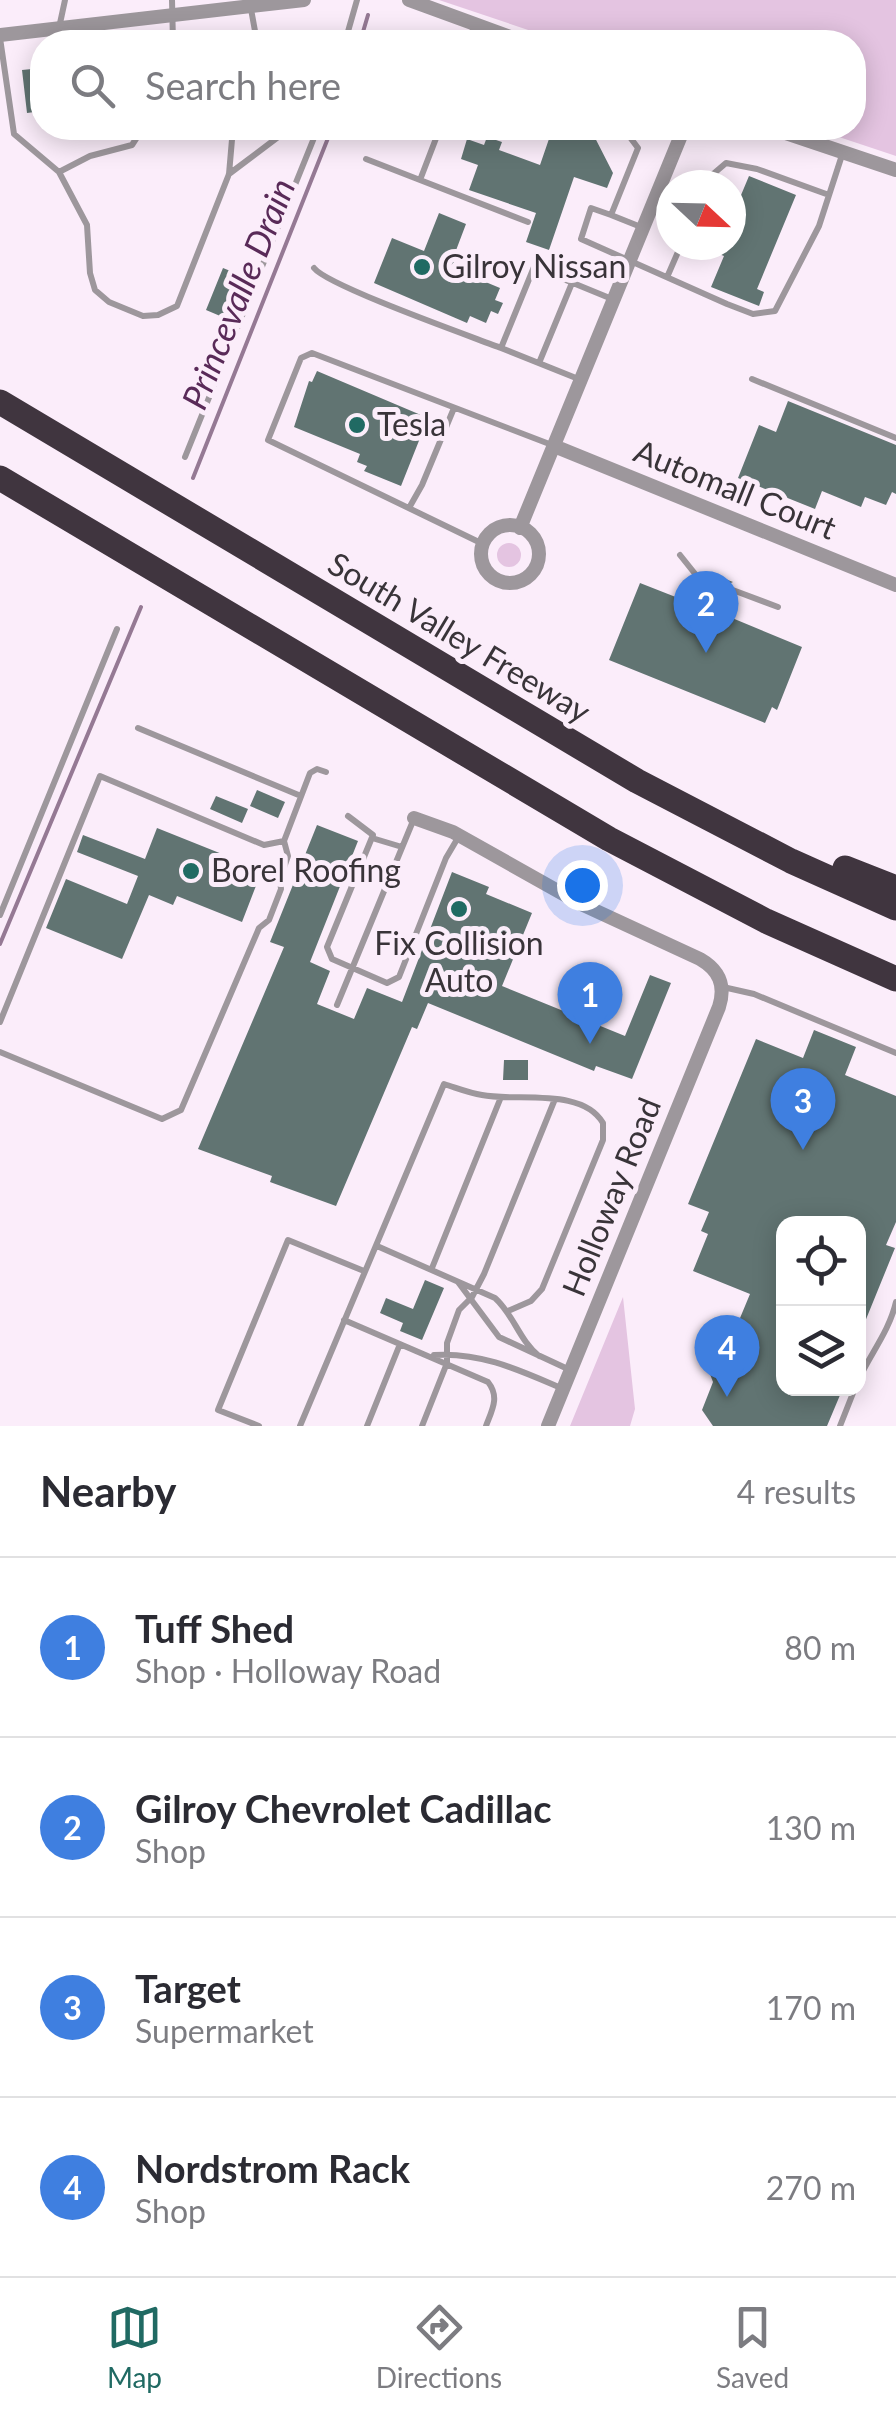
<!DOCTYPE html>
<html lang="en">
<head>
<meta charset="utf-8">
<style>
	body { margin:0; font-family:Lato,sans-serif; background:#f7f7f7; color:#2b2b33 }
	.controls { position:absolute; right:30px; bottom:30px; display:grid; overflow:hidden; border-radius:20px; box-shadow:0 5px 25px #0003 }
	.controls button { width:90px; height:90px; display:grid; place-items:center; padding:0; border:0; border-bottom:2px solid #e1e1e2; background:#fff; color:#2b2b33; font:50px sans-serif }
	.compass { position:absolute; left:656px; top:170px; width:90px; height:90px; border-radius:50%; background:#fff; box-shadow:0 5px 25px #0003; rotate:112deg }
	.you { position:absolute; left:582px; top:885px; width:35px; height:35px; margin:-25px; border:8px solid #fff; border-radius:50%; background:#1a73e8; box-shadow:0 0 0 15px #1a73e833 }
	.badge { display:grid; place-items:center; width:65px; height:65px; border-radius:50%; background:#206a63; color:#fff; font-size:32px; font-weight:700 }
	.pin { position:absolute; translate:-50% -82px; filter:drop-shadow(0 2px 5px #0008) }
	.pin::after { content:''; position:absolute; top:52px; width:35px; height:30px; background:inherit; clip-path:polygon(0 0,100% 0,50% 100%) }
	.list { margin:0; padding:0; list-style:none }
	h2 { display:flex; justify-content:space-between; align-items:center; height:130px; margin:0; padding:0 40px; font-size:42px }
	h2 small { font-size:32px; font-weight:400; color:#7c7c81 }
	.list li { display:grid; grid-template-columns:65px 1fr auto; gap:30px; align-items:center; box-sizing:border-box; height:180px; padding:0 40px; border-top:2px solid #e1e1e2 }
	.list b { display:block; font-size:38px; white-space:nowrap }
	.list p { margin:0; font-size:32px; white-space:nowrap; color:#7c7c81 }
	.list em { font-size:32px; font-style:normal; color:#7c7c81 }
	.icon { flex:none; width:55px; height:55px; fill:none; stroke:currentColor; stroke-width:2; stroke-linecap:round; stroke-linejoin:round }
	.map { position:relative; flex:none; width:896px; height:1426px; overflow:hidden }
	.search { position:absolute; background:#fff; box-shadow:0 5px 25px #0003; left:30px; right:30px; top:30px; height:110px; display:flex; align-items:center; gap:25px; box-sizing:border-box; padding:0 35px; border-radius:40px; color:#7c7c81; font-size:38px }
	.sheet { height:850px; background:#fff }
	nav { display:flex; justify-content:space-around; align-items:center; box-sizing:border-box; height:140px; border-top:2px solid #e1e1e2; background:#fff; font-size:28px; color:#7c7c81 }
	nav a { display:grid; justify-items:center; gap:5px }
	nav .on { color:#206a63 }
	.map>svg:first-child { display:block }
	.green { fill:#e4c4e1 }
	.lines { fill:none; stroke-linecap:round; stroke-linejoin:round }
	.stream { stroke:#957994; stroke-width:4 }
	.building { fill:#617472 }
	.lane { stroke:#9d979c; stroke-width:6 }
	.street { stroke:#9d979c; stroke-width:14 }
	.highway { stroke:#40353f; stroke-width:25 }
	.poi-dot { fill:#206a63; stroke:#fbedfa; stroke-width:4 }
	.labels { text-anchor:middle; stroke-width:10; stroke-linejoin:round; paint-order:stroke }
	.poi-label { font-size:32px; fill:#393439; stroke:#fbedfa; text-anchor:start }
	.street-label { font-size:32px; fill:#393439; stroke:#fbedfa }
	.water-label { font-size:35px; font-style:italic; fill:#592a58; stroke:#fbedfa }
</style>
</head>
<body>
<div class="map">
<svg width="896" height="1426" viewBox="0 0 896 1426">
	<rect width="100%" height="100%" fill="#fbedfa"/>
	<!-- green -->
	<path class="green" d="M439,0h457v156l-84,-28h42v-86h-290z
		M497 555a12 12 0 1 1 24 0a12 12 0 1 1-24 0Z
		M623,1297l12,112 -5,17h-60z"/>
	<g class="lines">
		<!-- stream -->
		<path class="stream" d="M360,42l8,-27
			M193,478l139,-350
			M0,944l141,-337"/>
	</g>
	<!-- building -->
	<path class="building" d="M42,68v43l-15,2 -5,-43z
		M568,128h22l23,45 -6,15 -33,-11 -25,73 -23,-8 10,-29 -67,-23 9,-25 -17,-6 6,-20 17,6 3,-8 15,5 -3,8 41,15 10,-29 13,4z
		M749,176l47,19 -39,94 7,3 -5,14 -48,-19 13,-31 -26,-11h33v-26z
		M439,213l27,11 -11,29 9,4 -3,8 17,7 -2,6 24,10 -5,12 8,3 -5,11 -7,-3 -5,12 -16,-7 -3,7 -93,-40 18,-45 32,13z
		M223,268l27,11 -18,42 -26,-11z
		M317,371l111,47 -27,68 -37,-15 3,-5 -10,-4 3,-8 -66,-27 15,-46 3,1z
		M788,401l108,44v49l-4,-2 -6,13 -21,-8 -4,10 -39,-16 -7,18 -77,-31 21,-53 17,7z
		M709,573l24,9 -9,4 4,9 -8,18 82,34 -25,63 -5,-3 -7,16 -156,-63 31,-77 56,22 8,-19 10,-4z
		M257,790l28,12 -7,16 -28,-12z
		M216,796l32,13 -6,14 -32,-14z
		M317,825l41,16 -48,121 20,9 -13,33 37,15 13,-31 35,14 50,-130 37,15 -3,7 46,19 -30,73 123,50 25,-61 21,8 -39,96 -36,-13 -2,5 -166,-68 -11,26 -5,-2 -76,179 -66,-24 2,-6 -74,-27 86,-202 -14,-5z
		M157,828l70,28 -3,8 35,14 -17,44 -65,-26 -4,9 -24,-10 -27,64 -76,-31 20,-49 61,25 11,-28 -61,-24 6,-17 62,24z
		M814,1030l42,17 -11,28 51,21v126l-10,23 9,3 -37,91v-115h-74v164h59l-16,38h-114l-11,-16 11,-28 -6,-16 16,-7 27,-65 -57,-23 15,-37 -7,-3 8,-19 -21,-8 68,-165 47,19z
		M504,1060h24v20h-25z
		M425,1280l19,8 -22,52 -22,-9 3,-8 -23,-10 6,-15 27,11z"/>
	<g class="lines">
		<!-- lane -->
		<path class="lane" d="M172,0l1,42
			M251,9l6,33
			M59,28l6,-28
			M0,38l14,96 45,38
			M345,42l12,-42
			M468,42l6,-15
			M143,128l-11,17 -42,11 -31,16 28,53 3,48 5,17 14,12 34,14 15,-1 19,-9 52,-132 4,-46
			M440,128l-20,52 108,42
			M623,128l15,20 -27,67 30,12
			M366,159l54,21
			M229,174l61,-46
			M712,175l14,-12 31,6 72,26
			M611,215l-20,-7 -10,31 146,65 26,10 22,-3 44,-85 24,-74
			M314,268c14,18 156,68 187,80
			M668,275l13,-30
			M539,363l33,-80
			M752,379l144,59
			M581,380l-80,-32 33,-81 78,32
			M185,457l133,-329
			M409,508l13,-23 32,-77
			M483,544l-215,-104 33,-82 11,-5 240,92
			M680,555l16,20 11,5
			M730,589l48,18
			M138,728l163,68
			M348,816l25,19 -46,112 5,12 55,24 12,-6 47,-119 13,-22
			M372,838l30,9
			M0,915l117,-286
			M723,987l31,7 142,59
			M337,1005l76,-184
			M0,1022l100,-246 164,69 20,-4
			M0,1052l162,67 19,-9 78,-182 10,-8 12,-31 -1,-10 8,-23 -4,-15 26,-68 7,-4 9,3
			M377,1246l118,52c19,17 24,42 44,58
			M432,1268l69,-171
			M458,1282l41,55 71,33
			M344,1320l144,62c12,15 4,28 -2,44
			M434,1355c47,-3 85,15 127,33
			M858,1381c12,-27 31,-49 38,-79
			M259,1426l-41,-16 70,-170 76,31
			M300,1426l144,-342c13,4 25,9 38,11 35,7 100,-8 121,28v17l-61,149 -11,12 -23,10
			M367,1426l33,-82
			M422,1426l25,-63v-20l12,-33 13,-13 12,-23 71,-175
			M840,1426l15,-38"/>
		<!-- street -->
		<path class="street" d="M409,0l115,42
			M0,35l304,-35
			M771,128l125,42
			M554,446l342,139
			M481 554a29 29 0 1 1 58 0a29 29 0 1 1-58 0Z
			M520,528l164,-400
			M414,818l39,14 128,72 119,55c19,11 26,26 19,48l-171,419"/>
		<!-- highway -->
		<path class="highway" d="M0,402l637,379 154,80 105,47
			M0,478l609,361 157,82 130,58
			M845,868l51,20"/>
	</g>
	<!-- markers -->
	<g class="poi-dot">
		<circle cx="422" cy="267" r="10"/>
		<circle cx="357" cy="425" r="10"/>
		<circle cx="191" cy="871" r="10"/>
		<circle cx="459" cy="909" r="10"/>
	</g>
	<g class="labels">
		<!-- poi labels -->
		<g class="poi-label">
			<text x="442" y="278">Gilroy Nissan</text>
			<text x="377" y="436">Tesla</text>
			<text x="211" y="882">Borel Roofing</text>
			<text x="459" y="955" text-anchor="middle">Fix Collision<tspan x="459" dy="37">Auto</tspan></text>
		</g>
		<!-- street labels -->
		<g class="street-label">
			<text transform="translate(735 490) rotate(22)" y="11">Automall Court</text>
			<text transform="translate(459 638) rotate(31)" y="11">South Valley Freeway</text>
			<text transform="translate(612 1197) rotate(-68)" y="11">Holloway Road</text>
		</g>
		<!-- water labels -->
		<g class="water-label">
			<text transform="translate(239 294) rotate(-68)" y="12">Princevalle Drain</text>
		</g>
	</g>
</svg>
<div class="controls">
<button><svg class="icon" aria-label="locate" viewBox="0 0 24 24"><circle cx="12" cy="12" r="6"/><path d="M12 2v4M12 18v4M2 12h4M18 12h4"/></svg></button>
<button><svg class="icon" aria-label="layers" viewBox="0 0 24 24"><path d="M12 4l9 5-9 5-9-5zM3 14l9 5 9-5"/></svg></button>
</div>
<svg class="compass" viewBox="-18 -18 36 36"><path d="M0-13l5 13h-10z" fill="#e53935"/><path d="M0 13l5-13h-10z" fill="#7c7c81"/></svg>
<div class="you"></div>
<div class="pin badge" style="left:590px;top:1044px;background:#3f7fe0">1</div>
<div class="pin badge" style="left:706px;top:653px;background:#3f7fe0">2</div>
<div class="pin badge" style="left:803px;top:1150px;background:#3f7fe0">3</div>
<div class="pin badge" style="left:727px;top:1397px;background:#3f7fe0">4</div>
<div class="search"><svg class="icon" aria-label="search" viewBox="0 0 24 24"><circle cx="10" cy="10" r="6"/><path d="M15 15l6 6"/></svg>Search here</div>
</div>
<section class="sheet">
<h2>Nearby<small>4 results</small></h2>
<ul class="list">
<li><span class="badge" style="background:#3f7fe0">1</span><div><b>Tuff Shed</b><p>Shop · Holloway Road</p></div><em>80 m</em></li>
<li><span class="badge" style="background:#3f7fe0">2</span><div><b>Gilroy Chevrolet Cadillac</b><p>Shop</p></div><em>130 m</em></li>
<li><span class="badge" style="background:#3f7fe0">3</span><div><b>Target</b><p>Supermarket</p></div><em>170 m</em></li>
<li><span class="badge" style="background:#3f7fe0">4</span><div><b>Nordstrom Rack</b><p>Shop</p></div><em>270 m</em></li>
</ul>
</section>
<nav>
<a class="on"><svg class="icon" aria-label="map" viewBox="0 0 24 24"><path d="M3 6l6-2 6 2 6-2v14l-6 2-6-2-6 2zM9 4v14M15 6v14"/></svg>Map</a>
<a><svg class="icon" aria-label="directions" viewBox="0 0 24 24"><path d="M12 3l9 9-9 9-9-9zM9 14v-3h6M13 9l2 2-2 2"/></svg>Directions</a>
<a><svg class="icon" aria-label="saved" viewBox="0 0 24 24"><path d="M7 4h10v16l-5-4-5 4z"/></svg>Saved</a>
</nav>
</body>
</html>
